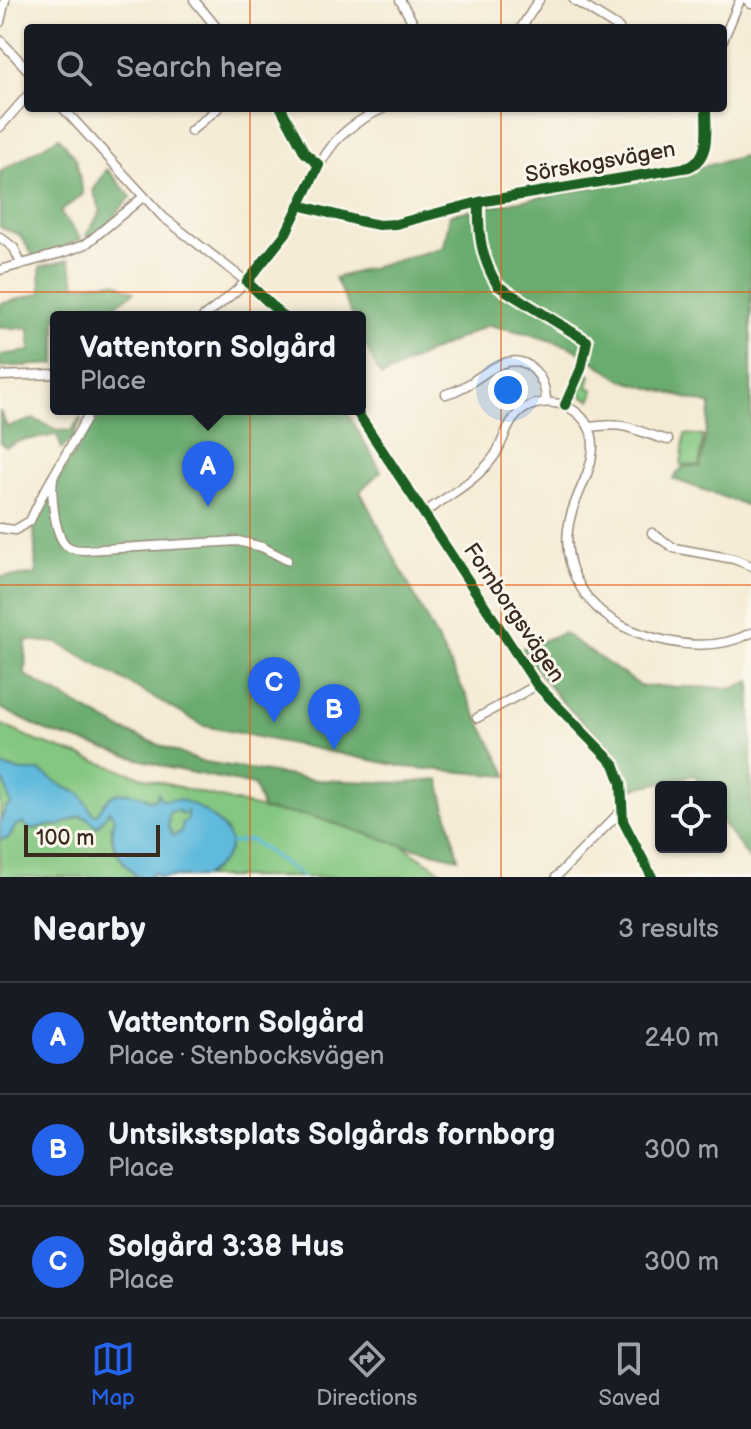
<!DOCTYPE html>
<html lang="en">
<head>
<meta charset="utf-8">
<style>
	body { margin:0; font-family:"Balsamiq Sans",sans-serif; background:#242831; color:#f1f3f6 }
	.controls { position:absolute; right:24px; bottom:24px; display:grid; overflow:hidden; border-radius:8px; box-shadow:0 2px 6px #0004 }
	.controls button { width:72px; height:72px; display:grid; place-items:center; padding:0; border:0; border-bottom:2px solid #363941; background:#171b24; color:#f1f3f6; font:40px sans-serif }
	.scale { position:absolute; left:24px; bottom:20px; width:136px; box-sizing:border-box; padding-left:8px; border:4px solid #3b2a1e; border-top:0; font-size:22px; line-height:28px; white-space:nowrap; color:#3b2a1e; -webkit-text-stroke:6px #fbf7ec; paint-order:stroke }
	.you { position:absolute; left:508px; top:390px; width:28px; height:28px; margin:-20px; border:6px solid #fff; border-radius:50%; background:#1a73e8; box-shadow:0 0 0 12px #1a73e833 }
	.badge { display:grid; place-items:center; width:52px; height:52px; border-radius:50%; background:#2563eb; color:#fff; font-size:26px; font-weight:700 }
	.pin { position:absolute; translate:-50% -66px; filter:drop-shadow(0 2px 4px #0008) }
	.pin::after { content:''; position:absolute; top:42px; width:28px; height:24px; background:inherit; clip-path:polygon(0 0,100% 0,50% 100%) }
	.popup { position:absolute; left:50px; top:311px; width:316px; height:104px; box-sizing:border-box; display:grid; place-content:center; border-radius:8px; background:#171b24; filter:drop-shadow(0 2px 6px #0005); font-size:26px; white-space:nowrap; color:#9ea1a6 }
	.popup b { font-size:30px; color:#f1f3f6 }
	.popup::after { content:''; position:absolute; left:50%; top:100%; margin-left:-16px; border:16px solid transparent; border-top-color:#171b24 }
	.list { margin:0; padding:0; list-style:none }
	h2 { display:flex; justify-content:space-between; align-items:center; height:104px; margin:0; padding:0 32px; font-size:34px }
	h2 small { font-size:26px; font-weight:400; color:#9ea1a6 }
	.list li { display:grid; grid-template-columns:52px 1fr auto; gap:24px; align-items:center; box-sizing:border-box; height:112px; padding:0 32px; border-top:2px solid #363941 }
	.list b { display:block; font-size:30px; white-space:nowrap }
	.list p { margin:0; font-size:26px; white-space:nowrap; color:#9ea1a6 }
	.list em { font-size:26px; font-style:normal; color:#9ea1a6 }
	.icon { flex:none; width:44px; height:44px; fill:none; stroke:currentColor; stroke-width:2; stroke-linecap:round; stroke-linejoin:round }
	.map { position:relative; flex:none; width:751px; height:877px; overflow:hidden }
	.search { position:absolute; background:#171b24; box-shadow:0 2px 6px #0004; left:24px; right:24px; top:24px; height:88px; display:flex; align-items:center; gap:20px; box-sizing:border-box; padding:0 28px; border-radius:8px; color:#9ea1a6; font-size:30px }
	.sheet { height:440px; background:#171b24 }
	nav { display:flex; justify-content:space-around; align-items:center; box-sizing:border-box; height:112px; border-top:2px solid #363941; background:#171b24; font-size:22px; color:#9ea1a6 }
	nav a { display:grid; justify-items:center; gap:4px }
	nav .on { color:#2563eb }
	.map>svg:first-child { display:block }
	.green { fill:#84c781; stroke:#607850; stroke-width:2 }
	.forest { fill:#6bac6f; stroke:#536b46; stroke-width:2 }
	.water { fill:#5ebadc; stroke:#4c727d; stroke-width:2; fill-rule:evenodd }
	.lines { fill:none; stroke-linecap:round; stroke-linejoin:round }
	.stream { stroke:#5ebadc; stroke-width:3 }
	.minor-casing { stroke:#988a7a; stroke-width:11 }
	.minor { stroke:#fff; stroke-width:8 }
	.cycleway-casing { stroke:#fbf7ec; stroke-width:15 }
	.cycleway { stroke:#1b5e20; stroke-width:10 }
	.grid { fill:none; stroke:#e8590c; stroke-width:2; stroke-opacity:0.55 }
	.labels { text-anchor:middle; stroke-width:6; stroke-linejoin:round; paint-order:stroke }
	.street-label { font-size:22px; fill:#3b2a1e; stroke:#fbf7ec }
</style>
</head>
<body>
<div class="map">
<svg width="751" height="877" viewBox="0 0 751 877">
	<rect width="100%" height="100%" fill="#fbf7ec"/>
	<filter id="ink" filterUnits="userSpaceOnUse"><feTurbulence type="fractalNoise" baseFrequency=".0125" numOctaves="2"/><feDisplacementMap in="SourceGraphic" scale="16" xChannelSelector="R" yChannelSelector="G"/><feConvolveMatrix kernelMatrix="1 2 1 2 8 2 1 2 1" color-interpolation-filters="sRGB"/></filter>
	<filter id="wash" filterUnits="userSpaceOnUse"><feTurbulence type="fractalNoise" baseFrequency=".006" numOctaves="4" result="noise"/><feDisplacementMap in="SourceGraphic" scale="32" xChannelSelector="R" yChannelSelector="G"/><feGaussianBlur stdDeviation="1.8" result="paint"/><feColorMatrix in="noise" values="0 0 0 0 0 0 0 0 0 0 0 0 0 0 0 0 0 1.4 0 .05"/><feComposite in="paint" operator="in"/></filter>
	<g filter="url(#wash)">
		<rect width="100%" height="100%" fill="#f5ebd5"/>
		<!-- green -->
		<path class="green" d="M584,373l7,2 -3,12 6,3 -3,10 -13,-6z
			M685,434l18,2 -4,30 -18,-2z
			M0,724l37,17 111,38 115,30 48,7 91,29 48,32h-247l11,-8 16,-26 -4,-13 -45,-30h-32c-9,-7 -29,-10 -39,-3 -5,4 -9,12 -13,17h-4l-17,-23 -10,-3 -27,-17h-17l-22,-5z
			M0,781l5,2 6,22 -5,3 -6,14z
			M177,810l10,1v10l-5,11 -9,4 -5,-9 1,-15z
			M109,811l4,1c3,9 -3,10 -2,19 1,19 13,33 26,46h-137v-37l9,-2 7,-13 8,-2 13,6 6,-3 18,-1 19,-9 8,2 9,9z"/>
		<!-- forest -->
		<path class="forest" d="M59,137l17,22 7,35 -23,18 21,27 -46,20 -15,-24 -20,-8v-55z
			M751,154v353l-78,-28 10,-13 17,1 11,-62 -89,-25 -51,-33 -45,-14 -38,-8 -75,35 -32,17 -21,-44v-16h-7l-18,-39 109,-31 6,-33 252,-47z
			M107,169l24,28 -37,42 -8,-4 15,-24 -8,-20z
			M69,260l7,25 40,-3 18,10 -34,25h-44v47l-56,3v-12l30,-4 -1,-23h-29v-24l41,-11 -1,-26z
			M115,409h230l36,62 -21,20 148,285 -103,-9 -201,-41 -146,-83 -32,-3 -1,35 97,55 77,31 117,19 87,3 36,-3 19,78 -56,-13 -91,-29 -48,-6 -9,-25 -85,-17 -123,-37 -46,-23v-131l36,-2 -2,-49 24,-47 41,-63z
			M0,411l7,16 27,-8 23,11 14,1 9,-13 1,2 -9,19 -10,10 -5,-14 -38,6 -13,6 -6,-5z
			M563,633l78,53 93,2 17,-7v180l-30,-40v-34h-20l-6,-12 -65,14 -14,-36 -55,-52 -41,-52z"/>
		<!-- water -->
		<path class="water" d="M0,766l22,5h17l27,17 15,6 12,20h4c4,-5 8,-13 13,-17 10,-7 30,-4 39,3l7,-1 2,-6 4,7c6,0 14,-2 19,0 16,4 49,26 49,44 0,14 -17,25 -27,33h-45l-3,-4 -4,1v3h-14c-16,-16 -32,-36 -22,-59l-6,-7 -12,16 -9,-9 -8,-2 -19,9 -18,1 -13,4 -7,-7 -7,2 -7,13 -9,2v-18l6,-14 5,-3 -6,-22 -5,-2zM177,810l5,4 5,-3v10l-4,1 -2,10 -8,4 -5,-9 1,-15z"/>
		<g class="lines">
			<!-- stream -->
			<path class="stream" d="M231,843l20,-3 52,37"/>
		</g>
	</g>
	<g filter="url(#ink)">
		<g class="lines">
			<!-- minor casing -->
			<g class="minor-casing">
				<path id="minor" d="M194,0l23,28
					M400,0l16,28
					M574,0l45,28
					M747,0l4,4
					M0,22l5,-22
					M521,28l18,-28
					M0,40l28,30
					M723,40l17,-40
					M63,108l100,109 84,65 37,35
					M281,108l24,45 14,12
					M0,127l28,-32
					M191,131l27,-23
					M299,205l60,16 20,4 17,-1 83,-22 210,-35c22,-10 17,-38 17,-59
					M0,237l14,11 7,16
					M0,270l65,-18 21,-8 57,-47
					M203,317c32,-23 61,-49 82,-83 36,-57 29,-95 99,-126
					M0,376l56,-2
					M446,394c24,-6 35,-22 55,-30 28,-11 45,14 45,38
					M355,409l182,276 77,79 7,19 2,38 29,56
					M590,427c40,-6 42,4 78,13
					M53,478c-2,16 1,58 14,68 5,4 13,4 19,4l152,-9 24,6 25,13
					M425,512c24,-17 53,-32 70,-57 10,-16 12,-35 29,-46 29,-18 70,3 69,38 -1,25 -16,45 -22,68 -15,54 19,101 68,118 36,13 78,18 112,0
					M0,528l15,2 15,-9 12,-25 44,-77 2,-10
					M652,533l22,15 60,11 17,7
					M477,718l60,-33
					M556,877l67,-68"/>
			</g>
			<!-- minor -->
			<use href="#minor" class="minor"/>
			<!-- cycleway casing -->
			<g class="cycleway-casing">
				<path id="cycleway" d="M281,108l24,45 14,12 -33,68 -39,49 37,35
					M479,202c-1,32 2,57 19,84l89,55 -6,28 -16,36
					M299,205l60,16 20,4 17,-1 83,-22 210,-35c22,-10 17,-38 17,-59
					M355,409l182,276 77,79 7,19 2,38 29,56"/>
			</g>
			<!-- cycleway -->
			<use href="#cycleway" class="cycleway"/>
		</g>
	</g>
	<!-- grid -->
	<path class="grid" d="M250,0v28M501,0v28M250,108v769M501,108v769M0,292h751M0,585h751"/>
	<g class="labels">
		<!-- street labels -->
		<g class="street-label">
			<text transform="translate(600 161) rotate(-10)" y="8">Sörskogsvägen</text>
			<text transform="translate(515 612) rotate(56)" y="8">Fornborgsvägen</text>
		</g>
	</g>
</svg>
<div class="controls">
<button><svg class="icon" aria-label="locate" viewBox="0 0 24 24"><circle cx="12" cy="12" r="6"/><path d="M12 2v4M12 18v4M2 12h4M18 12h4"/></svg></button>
</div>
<div class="scale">100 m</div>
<div class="you"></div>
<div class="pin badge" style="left:208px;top:507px">A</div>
<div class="popup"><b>Vattentorn Solgård</b>Place</div>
<div class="pin badge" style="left:334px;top:750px">B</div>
<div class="pin badge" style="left:274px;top:723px">C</div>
<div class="search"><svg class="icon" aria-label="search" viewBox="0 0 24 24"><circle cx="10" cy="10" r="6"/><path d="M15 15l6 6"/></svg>Search here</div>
</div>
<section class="sheet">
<h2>Nearby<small>3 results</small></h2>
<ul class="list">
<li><span class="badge">A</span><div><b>Vattentorn Solgård</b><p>Place · Stenbocksvägen</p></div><em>240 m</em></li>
<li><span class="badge">B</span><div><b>Untsikstsplats Solgårds fornborg</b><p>Place</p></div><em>300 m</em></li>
<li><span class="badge">C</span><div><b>Solgård 3:38 Hus</b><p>Place</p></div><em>300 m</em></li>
</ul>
</section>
<nav>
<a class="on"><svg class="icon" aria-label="map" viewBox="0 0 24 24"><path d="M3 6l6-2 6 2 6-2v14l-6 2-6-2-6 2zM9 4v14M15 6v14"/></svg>Map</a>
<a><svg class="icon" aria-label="directions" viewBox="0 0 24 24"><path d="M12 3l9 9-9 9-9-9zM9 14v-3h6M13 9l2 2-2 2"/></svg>Directions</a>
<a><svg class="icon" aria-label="saved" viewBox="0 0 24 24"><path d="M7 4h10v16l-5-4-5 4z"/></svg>Saved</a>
</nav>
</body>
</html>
